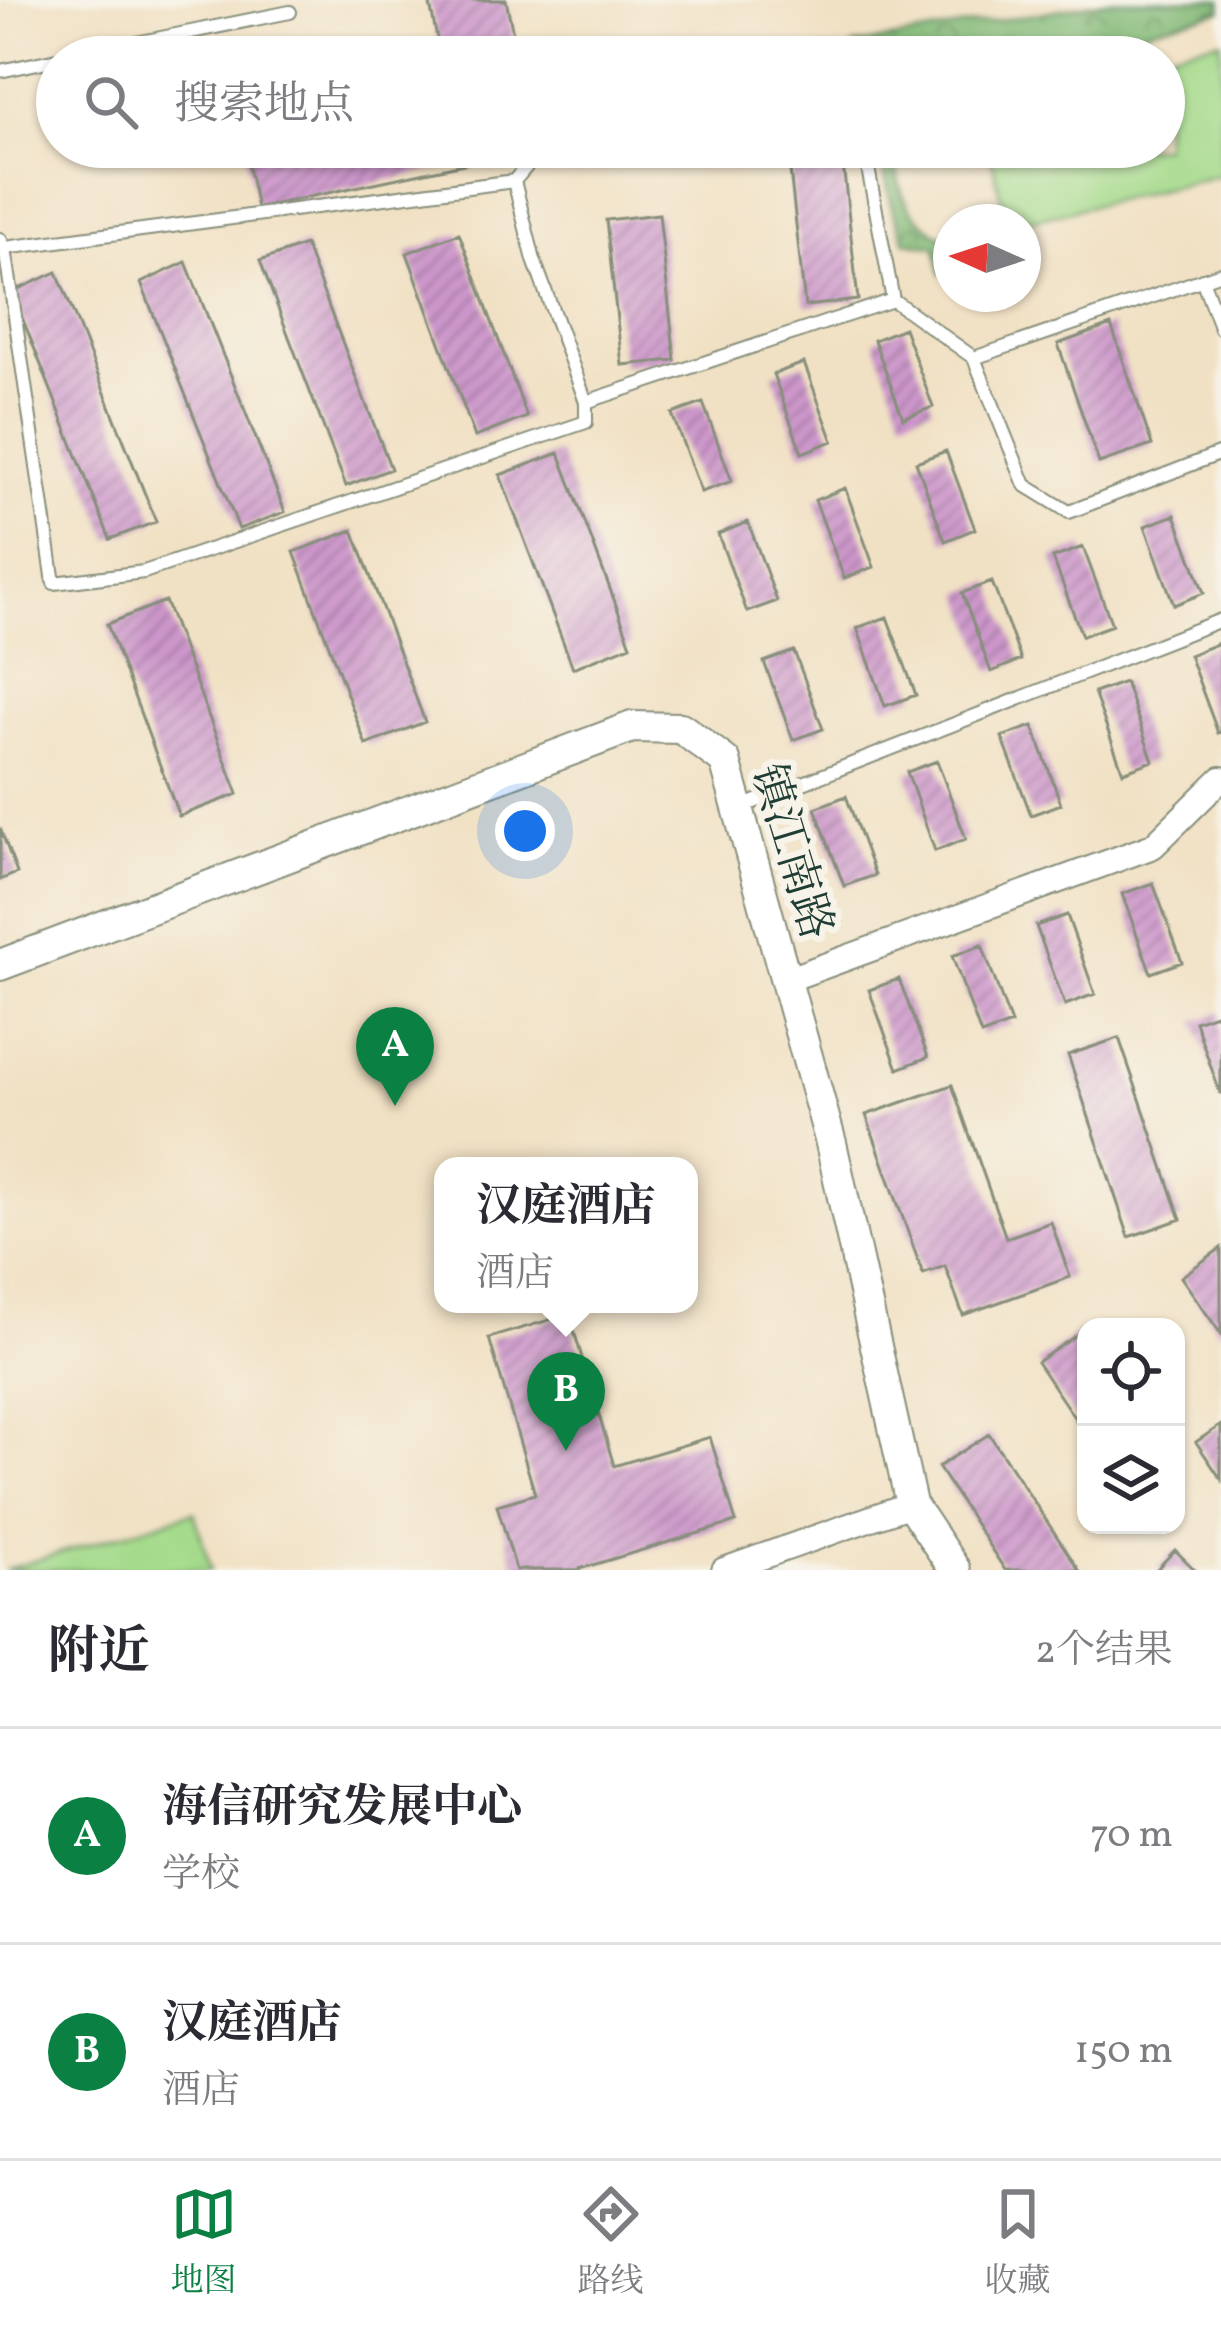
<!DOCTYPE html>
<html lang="zh">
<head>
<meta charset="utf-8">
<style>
	body { margin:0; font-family:Vollkorn,"Noto Serif SC",serif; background:#f7f7f7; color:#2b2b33 }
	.controls { position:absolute; right:36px; bottom:36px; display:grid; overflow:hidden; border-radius:24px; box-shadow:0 3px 9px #0004 }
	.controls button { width:108px; height:108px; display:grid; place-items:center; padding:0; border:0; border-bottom:3px solid #e1e1e2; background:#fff; color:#2b2b33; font:60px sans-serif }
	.compass { position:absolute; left:933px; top:204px; width:108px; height:108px; border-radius:50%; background:#fff; box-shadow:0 3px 9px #0004; rotate:273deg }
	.you { position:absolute; left:525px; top:831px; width:42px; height:42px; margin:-30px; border:9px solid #fff; border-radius:50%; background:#1a73e8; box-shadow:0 0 0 18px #1a73e833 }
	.badge { display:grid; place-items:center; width:78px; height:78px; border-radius:50%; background:#0b8043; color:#fff; font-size:39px; font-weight:700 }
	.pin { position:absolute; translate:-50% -99px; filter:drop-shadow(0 3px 6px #0008) }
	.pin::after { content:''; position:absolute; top:63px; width:42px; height:36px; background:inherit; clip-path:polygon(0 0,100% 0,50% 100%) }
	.popup { position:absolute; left:434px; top:1157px; width:264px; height:156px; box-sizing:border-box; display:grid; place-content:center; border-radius:24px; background:#fff; filter:drop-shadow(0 3px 9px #0005); font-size:39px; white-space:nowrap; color:#7c7c81 }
	.popup b { font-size:45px; color:#2b2b33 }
	.popup::after { content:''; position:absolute; left:50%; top:100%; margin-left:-24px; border:24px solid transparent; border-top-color:#fff }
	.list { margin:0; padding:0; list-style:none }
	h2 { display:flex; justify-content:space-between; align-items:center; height:156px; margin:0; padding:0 48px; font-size:51px }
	h2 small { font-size:39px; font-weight:400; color:#7c7c81 }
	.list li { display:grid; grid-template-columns:78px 1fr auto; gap:36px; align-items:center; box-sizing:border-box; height:216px; padding:0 48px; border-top:3px solid #e1e1e2 }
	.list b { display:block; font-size:45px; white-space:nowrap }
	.list p { margin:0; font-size:39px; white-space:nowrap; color:#7c7c81 }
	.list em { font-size:39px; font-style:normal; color:#7c7c81 }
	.icon { flex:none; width:66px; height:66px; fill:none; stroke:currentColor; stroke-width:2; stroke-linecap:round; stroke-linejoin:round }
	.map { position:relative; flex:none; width:1221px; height:1570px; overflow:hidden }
	.search { position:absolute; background:#fff; box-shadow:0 3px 9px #0004; left:36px; right:36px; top:36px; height:132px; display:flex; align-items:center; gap:30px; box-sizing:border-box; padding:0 42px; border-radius:66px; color:#7c7c81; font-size:45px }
	.sheet { height:588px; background:#fff }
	nav { display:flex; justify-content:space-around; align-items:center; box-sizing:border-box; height:168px; border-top:3px solid #e1e1e2; background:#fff; font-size:33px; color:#7c7c81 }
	nav a { display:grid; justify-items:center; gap:6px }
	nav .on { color:#0b8043 }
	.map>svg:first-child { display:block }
	.grass { fill:#a4da8b; stroke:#628c60; stroke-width:3 }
	.forest { fill:url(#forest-crowns); stroke:#517c56; stroke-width:3 }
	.building { fill:url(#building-hatch) }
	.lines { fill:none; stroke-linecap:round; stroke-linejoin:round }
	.service-casing { stroke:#888f7c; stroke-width:16 }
	.minor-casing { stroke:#888f7c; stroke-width:28 }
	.tertiary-casing { stroke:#888f7c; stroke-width:34 }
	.service { stroke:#fff; stroke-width:12 }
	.minor { stroke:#fff; stroke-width:24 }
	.tertiary { stroke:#fff; stroke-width:30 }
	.labels { text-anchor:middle; stroke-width:12; stroke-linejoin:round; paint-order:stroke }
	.street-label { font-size:45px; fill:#1f3d34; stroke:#f7f3e8 }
</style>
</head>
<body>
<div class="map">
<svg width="1221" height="1570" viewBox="0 0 1221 1570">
	<defs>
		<pattern id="forest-crowns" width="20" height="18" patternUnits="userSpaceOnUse" patternTransform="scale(3)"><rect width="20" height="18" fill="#83ba77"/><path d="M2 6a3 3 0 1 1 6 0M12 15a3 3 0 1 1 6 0" fill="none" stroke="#6b9862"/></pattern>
		<pattern id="building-hatch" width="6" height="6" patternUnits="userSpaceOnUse" patternTransform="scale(3)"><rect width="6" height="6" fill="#cd97cb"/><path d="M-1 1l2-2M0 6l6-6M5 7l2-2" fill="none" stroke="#a67ca6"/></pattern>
	</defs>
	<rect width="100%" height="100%" fill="#f7f3e8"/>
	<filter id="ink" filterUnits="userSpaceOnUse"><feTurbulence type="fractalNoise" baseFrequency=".00833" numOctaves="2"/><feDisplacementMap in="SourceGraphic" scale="24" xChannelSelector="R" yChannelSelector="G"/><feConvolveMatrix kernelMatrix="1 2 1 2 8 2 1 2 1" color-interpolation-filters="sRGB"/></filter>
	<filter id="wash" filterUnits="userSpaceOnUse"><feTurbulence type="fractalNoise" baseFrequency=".004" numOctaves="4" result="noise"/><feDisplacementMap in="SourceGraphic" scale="48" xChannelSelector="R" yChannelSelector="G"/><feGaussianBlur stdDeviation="2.7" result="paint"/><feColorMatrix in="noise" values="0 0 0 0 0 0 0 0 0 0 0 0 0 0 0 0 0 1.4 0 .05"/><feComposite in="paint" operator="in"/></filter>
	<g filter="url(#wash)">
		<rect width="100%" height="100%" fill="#f1e1c4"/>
		<!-- grass -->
		<path class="grass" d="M1221,40v135l-199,47h-15l-18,-75h175v-90h-16z
			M194,1512l17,58h-206z"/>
		<!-- forest -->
		<path class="forest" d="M1113,0h108v11l-186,46h-178l-4,-11z
			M879,147h18c-4,47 14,73 54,95v28l-10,4 -5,-27 -30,-5 -14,-34z"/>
		<g id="blocks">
			<!-- building -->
			<path class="building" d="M429,0h77l12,57h-77z
				M244,147h290v2l-277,59z
				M842,155l16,145 -53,6 -16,-145z
				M659,214l16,146 -53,5 -16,-145z
				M459,233l68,184 -52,20 -68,-184z
				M305,245l86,224 -45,17 -86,-225z
				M186,262l99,250 -46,17 -98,-246z
				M57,272l99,250 -46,17 -98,-247z
				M1111,325l41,120 -53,18 -41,-119z
				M904,328l29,79 -30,11 -29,-78z
				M804,363l29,78 -31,12 -29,-79z
				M703,403l29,78 -31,11 -29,-78z
				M946,451l29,78 -30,12 -29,-79z
				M559,453l72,192 -58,23 -73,-193z
				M845,488l29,79 -30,11 -29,-78z
				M1175,515l29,78 -30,12 -29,-79z
				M748,522l29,79 -30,11 -29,-78z
				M353,530l72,192 -59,23 -72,-193z
				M1083,547l29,78 -30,11 -29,-78z
				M992,582l29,78 -30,12 -29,-79z
				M165,601l73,193 -59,22 -72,-192z
				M887,617l29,78 -31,11 -28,-78z
				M1219,643l2,89 -3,1 -29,-78z
				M794,651l29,78 -30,11 -29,-78z
				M1125,682l28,79 -30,11 -29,-79z
				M1033,726l28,78 -30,11 -29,-78z
				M937,761l29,78 -31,12 -28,-79z
				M846,796l29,79 -31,11 -29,-78z
				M0,828l17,45 -17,7z
				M1153,883l29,79 -31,11 -29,-79z
				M1067,915l28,79 -30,11 -29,-79z
				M982,945l29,79 -30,11 -29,-79z
				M899,979l29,78 -30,12 -29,-79z
				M1221,1012v81h-1l-25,-72z
				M1119,1038l62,181 -52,18 -61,-182z
				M952,1085l54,153 45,-16 19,55 -107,38 -18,-49 -22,8 -57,-159z
				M1221,1248v86l-40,-57z
				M569,1314l45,152 96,-29 26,85 -160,48h-60l-19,-65 38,-11 -46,-156z
				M1084,1330l2,3v102l-49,-73z
				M1221,1425v54l-25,-37z
				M989,1434l90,136h-74l-67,-103z
				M1175,1550l20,20h-39z"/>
		</g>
	</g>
	<g filter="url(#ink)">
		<use href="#blocks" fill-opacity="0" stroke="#888f7c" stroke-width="3"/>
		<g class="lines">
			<!-- service casing -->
			<g class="service-casing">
				<path id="service" d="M67,57l223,-45
					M0,71l57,-12
					M514,181l29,-34
					M0,239l5,9 509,-67 20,79 52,142v20l-442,150 -90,11 -49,-335
					M1202,279l19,50
					M893,300l81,58 51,127 44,27 152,-59
					M974,358l247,-85
					M586,402l307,-102 -29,-153
					M739,808l482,-188"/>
			</g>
			<!-- minor casing -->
			<g class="minor-casing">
				<path id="minor" d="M786,980l367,-134 68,-67
					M724,1570l187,-66"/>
			</g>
			<!-- tertiary casing -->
			<g class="tertiary-casing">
				<path id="tertiary" d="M0,965l632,-238 49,1 44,33 106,382 80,361 44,66"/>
			</g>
			<!-- service -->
			<use href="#service" class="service"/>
			<!-- minor -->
			<use href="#minor" class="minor"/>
			<!-- tertiary -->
			<use href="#tertiary" class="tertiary"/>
		</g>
	</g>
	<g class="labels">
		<!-- street labels -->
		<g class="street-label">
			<text transform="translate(794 851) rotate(73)" y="16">镇江南路</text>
		</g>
	</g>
</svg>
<div class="controls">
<button><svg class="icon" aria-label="locate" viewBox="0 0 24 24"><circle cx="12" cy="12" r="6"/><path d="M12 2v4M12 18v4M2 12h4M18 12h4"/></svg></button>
<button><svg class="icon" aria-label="layers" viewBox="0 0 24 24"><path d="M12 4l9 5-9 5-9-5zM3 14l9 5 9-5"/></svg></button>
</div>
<svg class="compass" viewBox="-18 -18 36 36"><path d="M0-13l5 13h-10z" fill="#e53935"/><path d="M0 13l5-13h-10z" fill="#7c7c81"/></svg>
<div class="you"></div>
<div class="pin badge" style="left:395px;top:1106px">A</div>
<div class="pin badge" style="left:566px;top:1451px">B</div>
<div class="popup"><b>汉庭酒店</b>酒店</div>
<div class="search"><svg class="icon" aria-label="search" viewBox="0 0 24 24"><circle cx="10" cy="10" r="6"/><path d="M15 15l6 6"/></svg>搜索地点</div>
</div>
<section class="sheet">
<h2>附近<small>2个结果</small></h2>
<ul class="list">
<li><span class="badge">A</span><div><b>海信研究发展中心</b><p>学校</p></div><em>70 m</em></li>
<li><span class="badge">B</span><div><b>汉庭酒店</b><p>酒店</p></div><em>150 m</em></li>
</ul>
</section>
<nav>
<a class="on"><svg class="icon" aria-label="map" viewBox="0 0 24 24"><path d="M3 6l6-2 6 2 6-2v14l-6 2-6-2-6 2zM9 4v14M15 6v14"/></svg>地图</a>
<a><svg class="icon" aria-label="directions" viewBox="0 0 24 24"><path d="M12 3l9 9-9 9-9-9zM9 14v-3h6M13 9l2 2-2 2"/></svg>路线</a>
<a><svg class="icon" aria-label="saved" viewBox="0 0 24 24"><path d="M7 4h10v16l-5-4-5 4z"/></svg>收藏</a>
</nav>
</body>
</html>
